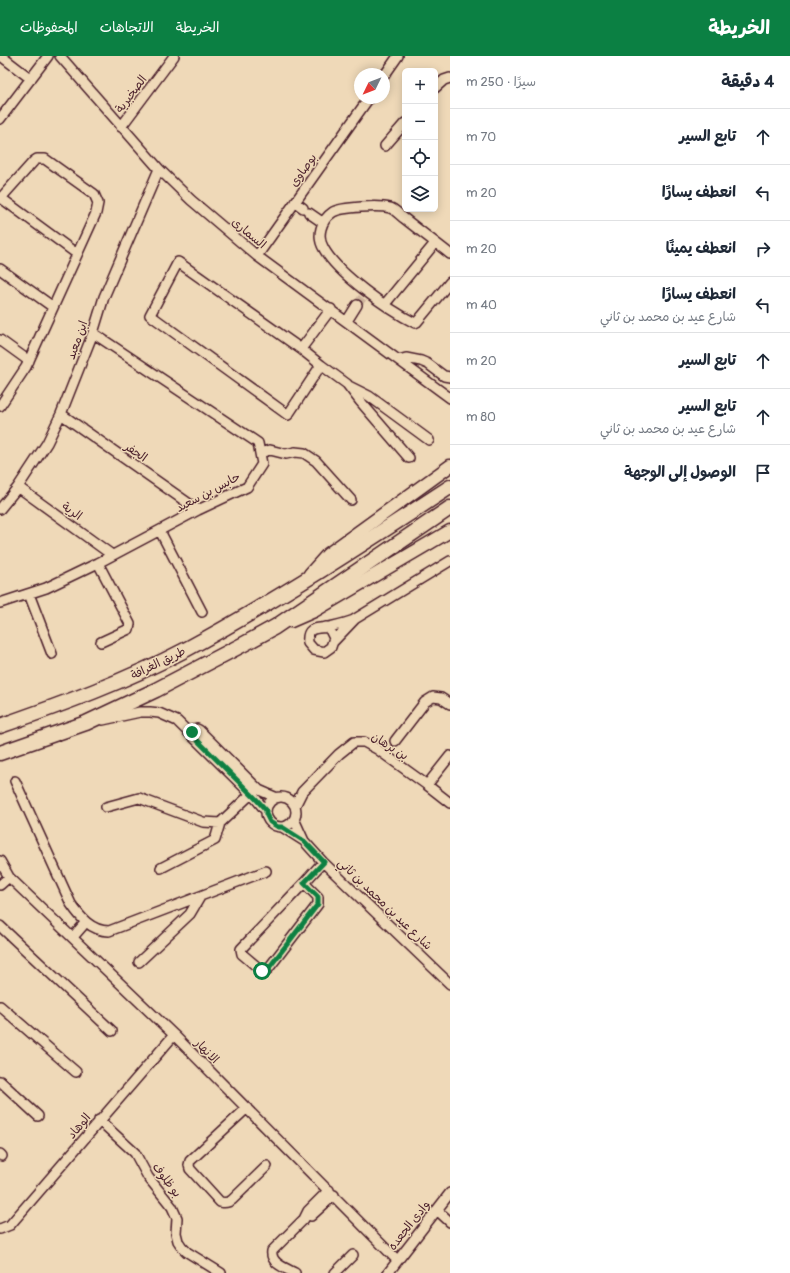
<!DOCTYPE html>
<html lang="ar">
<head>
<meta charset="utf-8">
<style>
	body { margin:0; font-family:Pangolin,"Playpen Sans Arabic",sans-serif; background:#f2f2f3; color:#1f2937; direction:rtl }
	.controls { position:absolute; right:12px; top:12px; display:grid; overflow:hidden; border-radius:6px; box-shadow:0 2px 10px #0003 }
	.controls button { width:36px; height:36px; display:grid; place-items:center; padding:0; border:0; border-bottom:1px solid #e0e1e3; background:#fff; color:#1f2937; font:20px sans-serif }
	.compass { position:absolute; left:354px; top:12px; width:36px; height:36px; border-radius:50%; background:#fff; box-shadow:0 2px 10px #0003; rotate:227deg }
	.stop { position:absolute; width:12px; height:12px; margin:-9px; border:3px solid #0b8043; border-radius:50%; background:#fff }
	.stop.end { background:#0b8043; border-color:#fff; box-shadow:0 1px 4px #0008 }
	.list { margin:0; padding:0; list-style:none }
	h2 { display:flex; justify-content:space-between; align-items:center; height:52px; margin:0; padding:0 16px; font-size:17px }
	h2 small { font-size:13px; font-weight:400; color:#747a83 }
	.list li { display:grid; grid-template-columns:26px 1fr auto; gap:12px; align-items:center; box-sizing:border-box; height:56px; padding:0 16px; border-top:1px solid #e0e1e3 }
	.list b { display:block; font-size:15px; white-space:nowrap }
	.list p { margin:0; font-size:13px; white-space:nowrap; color:#747a83 }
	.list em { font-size:13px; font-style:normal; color:#747a83 }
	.icon { flex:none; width:22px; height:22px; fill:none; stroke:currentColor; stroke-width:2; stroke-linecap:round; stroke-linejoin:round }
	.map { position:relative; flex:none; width:450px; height:1217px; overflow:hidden; direction:ltr }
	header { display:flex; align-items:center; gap:24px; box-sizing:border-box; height:56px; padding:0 20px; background:#0b8043; color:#fff }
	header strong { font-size:19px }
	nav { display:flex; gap:22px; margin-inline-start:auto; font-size:14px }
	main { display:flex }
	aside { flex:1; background:#fff }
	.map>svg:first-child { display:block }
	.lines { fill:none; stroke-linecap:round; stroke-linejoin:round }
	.minor-tunnel { stroke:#ceb49c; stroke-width:9; stroke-dasharray:9 4.5; stroke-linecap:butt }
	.minor-casing { stroke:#4a1f2b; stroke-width:12 }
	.major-casing { stroke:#4a1f2b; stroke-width:15 }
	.highway-casing { stroke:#4a1f2b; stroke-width:17 }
	.minor { stroke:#efd9b8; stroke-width:9 }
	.major { stroke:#efd9b8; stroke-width:12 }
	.highway { stroke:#efd9b8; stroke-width:14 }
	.route { stroke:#0b8043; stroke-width:5 }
	.labels { text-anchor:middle; stroke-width:3; stroke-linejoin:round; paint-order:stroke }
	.street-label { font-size:12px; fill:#4a1f2b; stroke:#efd9b8 }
</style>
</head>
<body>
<header>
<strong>الخريطة</strong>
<nav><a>الخريطة</a><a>الاتجاهات</a><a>المحفوظات</a></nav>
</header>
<main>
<aside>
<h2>4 دقيقة<small>سيرًا · 250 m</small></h2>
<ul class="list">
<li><svg class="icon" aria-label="ahead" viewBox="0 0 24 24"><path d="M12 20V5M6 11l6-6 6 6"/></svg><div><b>تابع السير</b></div><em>70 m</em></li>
<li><svg class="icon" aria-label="left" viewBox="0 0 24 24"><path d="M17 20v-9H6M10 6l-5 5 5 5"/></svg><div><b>انعطف يسارًا</b></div><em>20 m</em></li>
<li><svg class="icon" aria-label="right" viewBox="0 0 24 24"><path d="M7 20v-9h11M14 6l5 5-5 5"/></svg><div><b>انعطف يمينًا</b></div><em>20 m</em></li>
<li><svg class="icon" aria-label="left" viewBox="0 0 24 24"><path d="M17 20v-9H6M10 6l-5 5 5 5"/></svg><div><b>انعطف يسارًا</b><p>شارع عيد بن محمد بن ثاني</p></div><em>40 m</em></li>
<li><svg class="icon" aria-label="ahead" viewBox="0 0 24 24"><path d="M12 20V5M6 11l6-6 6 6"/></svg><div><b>تابع السير</b></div><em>20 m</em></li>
<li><svg class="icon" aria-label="ahead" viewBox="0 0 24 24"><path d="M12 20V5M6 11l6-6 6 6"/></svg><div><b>تابع السير</b><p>شارع عيد بن محمد بن ثاني</p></div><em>80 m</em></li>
<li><svg class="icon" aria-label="arrive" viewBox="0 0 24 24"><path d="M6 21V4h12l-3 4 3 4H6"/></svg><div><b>الوصول إلى الوجهة</b></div></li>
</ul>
</aside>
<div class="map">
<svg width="450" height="1217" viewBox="0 0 450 1217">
	<rect width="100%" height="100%" fill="#efd9b8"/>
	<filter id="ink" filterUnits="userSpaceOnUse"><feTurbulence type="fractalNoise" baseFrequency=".025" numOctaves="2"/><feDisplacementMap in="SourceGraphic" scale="8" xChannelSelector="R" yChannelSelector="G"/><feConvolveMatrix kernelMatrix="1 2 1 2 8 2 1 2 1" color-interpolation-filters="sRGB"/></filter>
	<g filter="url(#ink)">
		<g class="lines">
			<!-- minor-tunnel -->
			<path class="minor-tunnel" d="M357,249l6,-8"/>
			<!-- minor casing -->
			<g class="minor-casing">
				<path id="minor" d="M1,0l30,23
					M60,0l99,113 32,31 66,56 193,142
					M384,20l14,-20
					M435,32l9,-8 6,-2
					M0,63l48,-63
					M121,71l53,-71
					M385,90l20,-23
					M1,142l76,56
					M0,143l34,-38 3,-2h8l49,35 4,9 -2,10 -70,154 -26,39
					M295,146l8,6
					M309,157l13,9
					M450,198c-15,-12 -30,-23 -45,-35 -5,-3 -10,-10 -15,-11 -10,-3 -48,-1 -57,4 -12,8 -17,24 -9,37 14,25 65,61 91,74l2,-1 33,-40
					M257,200l112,-158
					M0,213l53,38
					M385,248l50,-61
					M347,265l10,-16
					M0,284l29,21
					M301,293l20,16 -33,50 -138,-100 28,-53 123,87 30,-40
					M399,304l7,-2 15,3 7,3 16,12 6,1
					M321,309l26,19 13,17 49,57
					M349,330l20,10 60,44
					M61,358l137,96
					M260,397l10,-3 16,4 9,-2 9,1 12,8 35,39
					M18,431l94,68
					M0,453l18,-22 29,-44 14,-29 32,-81 11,-36 55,-128
					M160,475l42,81
					M98,507l32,61 -1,5 -28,13
					M29,538l23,60
					M0,547l46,-15 52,-25 100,-53 49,-23 15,-23 -4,-21 -165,-110
					M326,571l4,3 4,8 -3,9 -7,5 -10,-2 -6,-7c-2,-18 10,-14 21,-16 8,-2 17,-4 25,-7
					M333,586l22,-23 95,-58
					M103,664l37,-8h10l9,1 18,8 79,78 9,11
					M193,680l-1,-4 1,-2 4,-1 2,1 60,60 16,7
					M395,685l30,-39 8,-5 8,1 9,6
					M15,725l56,123c9,13 20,27 38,27l157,-60
					M427,729l23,-29
					M266 756a15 15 0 1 1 30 0a15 15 0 1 1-30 0Z
					M295,750l7,-14 37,-38 15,-12h10l13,7 50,36 23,18
					M106,751l33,-9 64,24 17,1
					M294,763l10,22
					M282,771l22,14 19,21 127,122
					M0,805l9,16 165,158 223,225
					M161,812l54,-28 5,-17 31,-29
					M304,827l14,14v7l-50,65 -2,1 -4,1 -20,-17 -1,-5z
					M304,827l19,-21
					M0,829l9,-8
					M0,870l112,105
					M73,881l13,-15
					M139,906l51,-48 10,-17
					M0,950l76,66
					M0,1025l38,35
					M247,1052l-57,53 -1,4 1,4 30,33c5,1 8,1 12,-2l35,-34
					M99,1064l36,33 13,24 24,30 5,11 -1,15 2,8 4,6 5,5 34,21
					M0,1098l2,2
					M437,1154l13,12
					M311,1160l23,-21
					M0,1173l10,-4 164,-190
					M295,1217c-10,-5 -25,-10 -23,-22l32,-32 4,-8 21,-21
					M335,1217l18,-18
					M388,1217l62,-80"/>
			</g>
			<!-- major casing -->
			<g class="major-casing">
				<path id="major" d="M310,518l18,-20 122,-88
					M291,565l23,-10 136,-80"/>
			</g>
			<!-- highway casing -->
			<g class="highway-casing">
				<path id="highway" d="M0,670c63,-22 126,-45 185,-76 91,-49 178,-106 265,-163
					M0,697l86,-30 70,-33 88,-46 31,-17 175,-119"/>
			</g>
			<!-- minor -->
			<use href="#minor" class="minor"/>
			<!-- major -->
			<use href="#major" class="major"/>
			<!-- highway -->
			<use href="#highway" class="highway"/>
		</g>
	</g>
	<g class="lines" filter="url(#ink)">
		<!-- route -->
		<path class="route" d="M192,676l1,4 63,63 10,11v4l4,8 8,5h4l22,14 20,21 -20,21 14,14v7l-50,65 -2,1 -4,1"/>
	</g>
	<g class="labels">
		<!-- street labels -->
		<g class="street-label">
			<text transform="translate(131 38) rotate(-53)" y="4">الصخبرية</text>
			<text transform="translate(303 114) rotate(-55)" y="4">بوصاوى</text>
			<text transform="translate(249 177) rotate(40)" y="4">السمارى</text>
			<text transform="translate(77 284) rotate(-70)" y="4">ابن معبد</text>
			<text transform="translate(136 396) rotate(35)" y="4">الجفر</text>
			<text transform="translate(208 436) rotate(-28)" y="4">حابس بن سعيد</text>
			<text transform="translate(72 455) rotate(36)" y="4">الرية</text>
			<text transform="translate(158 607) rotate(-26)" y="4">طريق الغرافة</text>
			<text transform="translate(390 690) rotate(32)" y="4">بن برهان</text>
			<text transform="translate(385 848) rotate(44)" y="4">شارع عيد بن محمد بن ثاني</text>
			<text transform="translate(207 995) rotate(45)" y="4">الانهار</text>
			<text transform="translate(79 1070) rotate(-50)" y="4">الوهاد</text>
			<text transform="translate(167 1124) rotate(53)" y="4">بو ظلوف</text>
			<text transform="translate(409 1169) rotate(-52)" y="4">وادى الجعده</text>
		</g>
	</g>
</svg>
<div class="controls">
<button>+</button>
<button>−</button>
<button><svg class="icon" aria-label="locate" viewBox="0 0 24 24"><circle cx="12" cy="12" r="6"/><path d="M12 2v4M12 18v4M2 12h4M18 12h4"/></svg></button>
<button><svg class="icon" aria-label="layers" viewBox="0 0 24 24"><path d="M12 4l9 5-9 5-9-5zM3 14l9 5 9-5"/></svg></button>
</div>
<svg class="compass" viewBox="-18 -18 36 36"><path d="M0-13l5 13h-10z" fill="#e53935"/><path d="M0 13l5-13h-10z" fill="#747a83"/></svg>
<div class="stop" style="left:262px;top:915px"></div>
<div class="stop end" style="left:192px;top:676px"></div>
</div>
</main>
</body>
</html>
